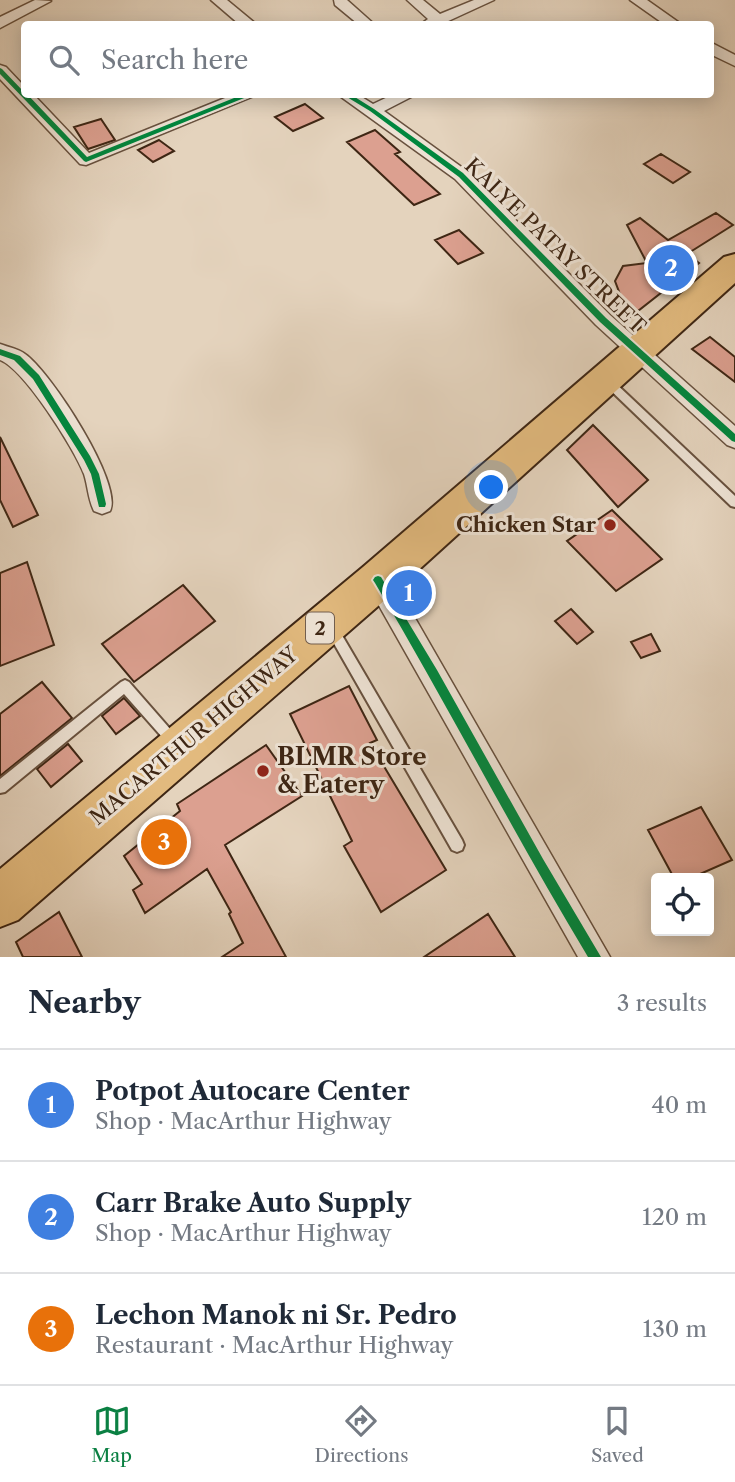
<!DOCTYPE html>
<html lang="en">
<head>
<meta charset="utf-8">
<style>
	body { margin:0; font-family:"Libre Caslon Text",serif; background:#f2f2f3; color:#1f2937 }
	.controls { position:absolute; right:21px; bottom:21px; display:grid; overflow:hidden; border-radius:7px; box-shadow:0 4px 18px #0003 }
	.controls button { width:63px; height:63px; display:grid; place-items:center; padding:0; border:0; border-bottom:2px solid #e0e1e3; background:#fff; color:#1f2937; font:35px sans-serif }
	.you { position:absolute; left:492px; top:488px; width:24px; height:24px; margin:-18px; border:5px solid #fff; border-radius:50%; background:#1a73e8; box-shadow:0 0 0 10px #1a73e833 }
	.badge { display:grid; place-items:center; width:46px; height:46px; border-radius:50%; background:#0b8043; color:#fff; font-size:23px; font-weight:700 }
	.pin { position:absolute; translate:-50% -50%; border:4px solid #fff; box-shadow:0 2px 7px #0006 }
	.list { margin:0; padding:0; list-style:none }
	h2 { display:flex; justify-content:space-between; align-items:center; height:91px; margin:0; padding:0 28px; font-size:30px }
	h2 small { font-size:23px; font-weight:400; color:#747a83 }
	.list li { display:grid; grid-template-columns:46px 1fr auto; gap:21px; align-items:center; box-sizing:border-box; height:112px; padding:0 28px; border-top:2px solid #e0e1e3 }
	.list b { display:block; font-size:26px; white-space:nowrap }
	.list p { margin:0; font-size:23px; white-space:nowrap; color:#747a83 }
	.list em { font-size:23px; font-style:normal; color:#747a83 }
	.icon { flex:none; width:38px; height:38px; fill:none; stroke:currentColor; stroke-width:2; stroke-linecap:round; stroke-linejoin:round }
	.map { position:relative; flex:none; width:735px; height:957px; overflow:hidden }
	.search { position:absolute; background:#fff; box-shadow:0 4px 18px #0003; left:21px; right:21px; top:21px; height:77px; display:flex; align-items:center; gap:18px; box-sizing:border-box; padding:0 24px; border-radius:7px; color:#747a83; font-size:26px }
	.sheet { height:427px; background:#fff }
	nav { display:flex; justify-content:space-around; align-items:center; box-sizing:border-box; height:98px; border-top:2px solid #e0e1e3; background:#fff; font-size:19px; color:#747a83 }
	nav a { display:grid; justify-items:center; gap:4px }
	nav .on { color:#0b8043 }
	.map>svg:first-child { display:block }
	.building { fill:#dca090; stroke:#3e2614; stroke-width:2 }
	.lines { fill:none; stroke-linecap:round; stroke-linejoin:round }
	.lane-casing { stroke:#68513e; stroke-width:4 }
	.street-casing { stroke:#68513e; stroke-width:3 }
	.highway-casing { stroke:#3e2614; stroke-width:4 }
	.lane { fill:#ede2d4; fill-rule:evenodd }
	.street { fill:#ede2d4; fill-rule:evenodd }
	.highway { fill:#e2ba7e; fill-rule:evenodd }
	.cycleway-casing { stroke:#ede2d4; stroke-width:4 }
	.cycleway { fill:#00873e; fill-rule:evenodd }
	.poi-dot { fill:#8f2418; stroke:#ede2d4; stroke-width:2.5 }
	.labels { text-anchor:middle; stroke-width:6; stroke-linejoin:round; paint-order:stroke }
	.shield { fill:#ede2d4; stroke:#725e4e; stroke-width:2 }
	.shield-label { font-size:19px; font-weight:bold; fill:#3e2614 }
	.street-label { font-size:21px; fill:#3e2614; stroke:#ede2d4 }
	.poi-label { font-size:21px; font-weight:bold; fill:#3e2614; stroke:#ede2d4; text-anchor:end }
	.near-poi-label { font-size:24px; font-weight:bold; fill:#3e2614; stroke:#ede2d4; text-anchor:start }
</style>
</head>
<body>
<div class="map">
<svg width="735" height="957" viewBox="0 0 735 957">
	<rect width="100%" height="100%" fill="#e4d3bd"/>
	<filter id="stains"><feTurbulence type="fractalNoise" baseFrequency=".00286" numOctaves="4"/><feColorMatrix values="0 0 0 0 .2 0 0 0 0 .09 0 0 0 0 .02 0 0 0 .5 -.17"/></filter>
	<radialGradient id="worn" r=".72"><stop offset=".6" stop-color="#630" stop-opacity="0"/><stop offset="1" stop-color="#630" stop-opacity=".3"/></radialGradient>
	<!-- building -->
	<path class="building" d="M305,104l18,14 -30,13 -18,-14z
		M101,119l14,21 -27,9 -14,-22z
		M375,130l25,22 -5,2 45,40 -26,11 -67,-63z
		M159,140l15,11 -21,11 -15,-12z
		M661,154l29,18 -17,11 -29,-19z
		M716,213l17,12 -46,29 12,9 -70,55 -14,-37 8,-15 24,-3 -20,-38 13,-7 28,22z
		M459,230l24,23 -25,11 -23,-24z
		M710,337l25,20v25l-43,-33z
		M593,425l55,55 -30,27 -51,-57z
		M0,437l38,78 -25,12 -13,-27z
		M612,510l50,49 -46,32 -49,-50z
		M27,562l27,83 -54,21v-93z
		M183,585l32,36 -81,61 -32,-38z
		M571,609l22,23 -16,12 -22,-23z
		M651,634l9,17 -19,7 -10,-16z
		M42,682l30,36 -72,58v-62z
		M349,686l28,54 -7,3 76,127 -65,42 -37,-66 8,-5 -62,-127z
		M124,698l16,18 -24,18 -14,-18z
		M68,744l14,17 -31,26 -14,-18z
		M266,745l36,51 -77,49 61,112h-64l21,-14 -14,-29 2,-2 -24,-43 -62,44 -12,-23 9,-6 -18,-28 56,-45 -3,-7z
		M701,807l31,53 -41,18h-17l-26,-48z
		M59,912l23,45h-59l-7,-15z
		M488,914l27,43h-91z"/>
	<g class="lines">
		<!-- lane casing -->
		<g class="lane-casing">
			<path id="lane" d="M608,378l3,1 124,117v11l-4,-1 -126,-121 -2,-3z
				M332,624l4,1 126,215 2,5 -2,5 -5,2 -5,-2 -124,-217 -2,-4 2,-4z
				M125,680l4,2 49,56 2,4 -2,4 -4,2 -4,-2 -46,-52 -119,98 -5,1v-14l121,-97z"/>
		</g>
		<!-- street casing -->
		<g class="street-casing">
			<path id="street" d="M35,0l16,1 -51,27v-11z
				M211,0h16l29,24h-17z
				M334,0h13l27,24h-16l-23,-19z
				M407,0h16l17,14 34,-14h20l-50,23 -23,1 7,-5z
				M630,0h17l34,24h-17z
				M710,42l25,13v11l-25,-12z
				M0,65l6,2 18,19v8h9l56,59 146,-59h24l-173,71 -6,-1 -80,-85z
				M337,94h20l16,10 21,-10h23l-33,17 83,60 143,144 125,111v22l-8,-3 -131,-120 -141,-146z
				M0,344c8,3 19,5 25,10 25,17 99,130 85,157l-8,3 -8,-3c-6,-12 -6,-25 -10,-37 -10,-26 -60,-105 -84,-114z
				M378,569l9,3 28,46 195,339h-32l-209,-369 -3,-8 3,-8z"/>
		</g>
		<!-- highway casing -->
		<g class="highway-casing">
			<path id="highway" d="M735,254v29l-342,310 -375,327 -18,7v-58l363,-302 361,-310z"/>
		</g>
		<!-- lane -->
		<use href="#lane" class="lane"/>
		<!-- street -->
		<use href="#street" class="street"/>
		<!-- highway -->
		<use href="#highway" class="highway"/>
		<!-- cycleway casing -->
		<g class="cycleway-casing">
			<path id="cycleway" d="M0,68l2,1 22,23v2h3l60,63 157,-63h10l-168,68 -2,-1 -84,-87z
				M342,94h8l24,15 89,64 143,145 129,116v8l-3,-1 -132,-119 -141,-145 -89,-66z
				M0,349l20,7 19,19 51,81 9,18 7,30 -1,3h-6l-8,-33 -7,-14 -51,-81 -19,-19 -14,-5z
				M378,576l3,1 56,93 106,189 58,98h-13c-74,-123 -140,-251 -213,-374l-2,-3 2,-3z"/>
		</g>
		<!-- cycleway -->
		<use href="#cycleway" class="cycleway"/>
	</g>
	<!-- markers -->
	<g class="poi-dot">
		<circle cx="610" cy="525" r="7"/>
		<circle cx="263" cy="771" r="7"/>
	</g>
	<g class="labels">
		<!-- shield labels -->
		<rect class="shield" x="306" y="612.5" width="28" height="31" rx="5"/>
		<g class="shield-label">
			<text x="320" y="635">2</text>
		</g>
		<!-- street labels -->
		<g class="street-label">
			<text transform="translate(555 246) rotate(44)" y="7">KALYE PATAY STREET</text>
			<text transform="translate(194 736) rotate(-40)" y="7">MACARTHUR HIGHWAY</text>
		</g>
		<!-- poi labels -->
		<g class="poi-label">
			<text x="596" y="532">Chicken Star</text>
		</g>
		<!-- near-poi labels -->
		<g class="near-poi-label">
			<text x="277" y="765">BLMR Store<tspan x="277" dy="28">&amp; Eatery</tspan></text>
		</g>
	</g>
	<rect width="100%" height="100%" filter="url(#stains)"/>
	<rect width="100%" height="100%" fill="url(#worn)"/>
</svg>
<div class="controls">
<button><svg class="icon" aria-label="locate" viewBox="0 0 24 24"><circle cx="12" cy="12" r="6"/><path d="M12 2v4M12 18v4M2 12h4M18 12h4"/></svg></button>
</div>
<div class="you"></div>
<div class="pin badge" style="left:409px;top:593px;background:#3f7fe0">1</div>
<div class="pin badge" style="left:671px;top:268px;background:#3f7fe0">2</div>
<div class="pin badge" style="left:164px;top:842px;background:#e8710a">3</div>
<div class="search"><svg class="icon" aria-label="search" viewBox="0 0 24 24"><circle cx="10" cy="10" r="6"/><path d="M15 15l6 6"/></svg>Search here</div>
</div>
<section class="sheet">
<h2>Nearby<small>3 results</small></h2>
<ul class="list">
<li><span class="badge" style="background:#3f7fe0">1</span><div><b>Potpot Autocare Center</b><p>Shop · MacArthur Highway</p></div><em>40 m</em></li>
<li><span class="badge" style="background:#3f7fe0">2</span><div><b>Carr Brake Auto Supply</b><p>Shop · MacArthur Highway</p></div><em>120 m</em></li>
<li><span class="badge" style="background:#e8710a">3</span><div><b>Lechon Manok ni Sr. Pedro</b><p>Restaurant · MacArthur Highway</p></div><em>130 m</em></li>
</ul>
</section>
<nav>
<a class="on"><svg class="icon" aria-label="map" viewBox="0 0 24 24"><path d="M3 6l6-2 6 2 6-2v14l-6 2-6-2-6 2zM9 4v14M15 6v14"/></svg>Map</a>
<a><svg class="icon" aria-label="directions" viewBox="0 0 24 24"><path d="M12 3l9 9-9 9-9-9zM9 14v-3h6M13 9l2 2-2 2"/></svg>Directions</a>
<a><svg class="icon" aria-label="saved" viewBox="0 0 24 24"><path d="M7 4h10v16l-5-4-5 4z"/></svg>Saved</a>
</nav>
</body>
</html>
